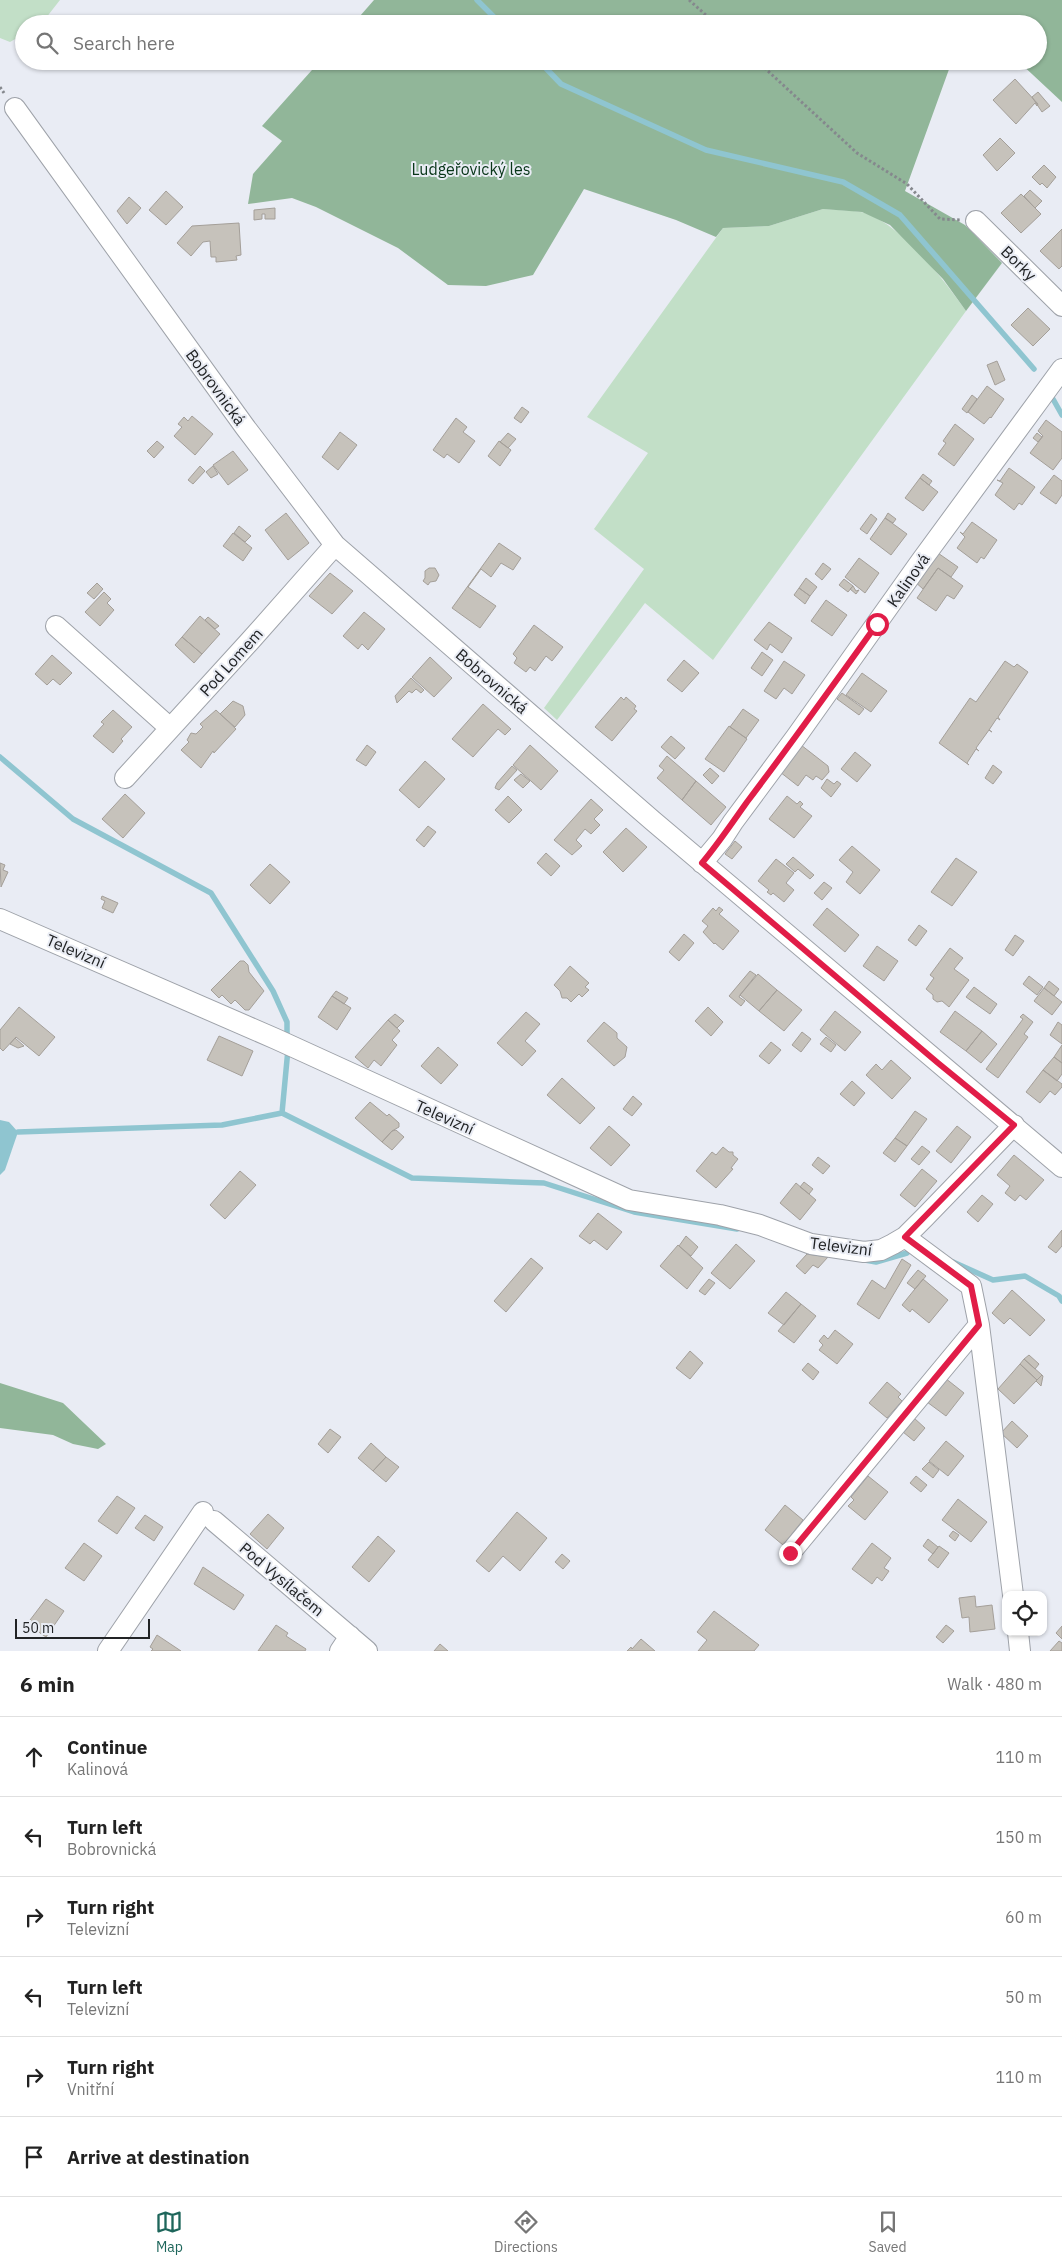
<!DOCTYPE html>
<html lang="en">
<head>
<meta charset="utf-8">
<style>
	body { margin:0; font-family:"IBM Plex Sans",sans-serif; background:#f2f2f2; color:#222 }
	.controls { position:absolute; right:15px; bottom:15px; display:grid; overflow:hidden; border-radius:10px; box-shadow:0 1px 4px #0004 }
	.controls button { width:45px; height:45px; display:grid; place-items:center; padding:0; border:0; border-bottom:1px solid #e0e0e0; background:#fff; color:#222; font:25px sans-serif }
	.scale { position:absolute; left:15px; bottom:12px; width:135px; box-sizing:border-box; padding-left:5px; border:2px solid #212325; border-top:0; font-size:14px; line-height:18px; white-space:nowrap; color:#212325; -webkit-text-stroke:4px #e9ecf4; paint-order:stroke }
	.stop { position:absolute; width:15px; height:15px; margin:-11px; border:4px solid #e11d48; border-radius:50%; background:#fff }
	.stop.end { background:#e11d48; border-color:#fff; box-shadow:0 1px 5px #0008 }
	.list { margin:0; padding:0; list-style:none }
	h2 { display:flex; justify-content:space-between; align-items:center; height:65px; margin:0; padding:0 20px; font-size:21px }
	h2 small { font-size:16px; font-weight:400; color:#767676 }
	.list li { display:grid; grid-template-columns:32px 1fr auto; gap:15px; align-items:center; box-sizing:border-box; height:80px; padding:0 20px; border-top:1px solid #e0e0e0 }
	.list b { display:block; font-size:19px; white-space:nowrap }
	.list p { margin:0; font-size:16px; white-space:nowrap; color:#767676 }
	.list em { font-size:16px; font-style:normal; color:#767676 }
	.icon { flex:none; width:28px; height:28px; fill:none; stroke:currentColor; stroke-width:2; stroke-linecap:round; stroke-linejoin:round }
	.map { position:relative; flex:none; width:1062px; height:1651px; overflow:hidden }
	.search { position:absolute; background:#fff; box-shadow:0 1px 4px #0004; left:15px; right:15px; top:15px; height:55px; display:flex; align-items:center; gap:12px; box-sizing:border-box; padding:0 18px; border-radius:28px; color:#767676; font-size:19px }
	.sheet { height:545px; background:#fff }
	nav { display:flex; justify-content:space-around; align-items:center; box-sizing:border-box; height:70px; border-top:1px solid #e0e0e0; background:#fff; font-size:14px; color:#767676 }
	nav a { display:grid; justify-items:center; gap:2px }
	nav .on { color:#1e665b }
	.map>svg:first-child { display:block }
	.green { fill:#c2dfc7 }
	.forest { fill:#91b699 }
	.water { fill:#8fc5d0 }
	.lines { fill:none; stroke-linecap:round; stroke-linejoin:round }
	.stream { stroke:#8fc5d0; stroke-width:5.5 }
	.building { fill:#c6c2bb; stroke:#a49f99 }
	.minor-casing { stroke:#9ea2a9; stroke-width:22 }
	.path { stroke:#85888d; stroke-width:3; stroke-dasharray:2.5 2.5; stroke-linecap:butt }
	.minor { stroke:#fff; stroke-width:20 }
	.route { stroke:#e11d48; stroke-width:6 }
	.labels { text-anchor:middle; stroke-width:4; stroke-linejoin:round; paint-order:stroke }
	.park-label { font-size:16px; fill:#093619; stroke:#e9ecf4 }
	.street-label { font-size:16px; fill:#212325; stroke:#e9ecf4 }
</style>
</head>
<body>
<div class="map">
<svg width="1062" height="1651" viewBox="0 0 1062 1651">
	<rect width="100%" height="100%" fill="#e9ecf4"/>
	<!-- green -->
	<path class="green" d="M0,0h60l-18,23 -18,1v10l-14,8 -10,-4z
		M823,209c12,1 26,1 38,3 38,9 83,68 105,99l-253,349 -68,-57 -88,117 -13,-12 100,-139 -50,-40 54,-76 -61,-36 136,-189 46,-2z"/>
	<!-- forest -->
	<path class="forest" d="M374,0h688v102l-44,-41h20v-37h-60l-9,-9 -4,9h-612z
		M320,61h632l-47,130 60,34 37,38 -36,48 -23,-32 -53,-54 -28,-13 -39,-3 -54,17 -46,2 -7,9 -40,-17 -92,-31 -51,86 -47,11 -38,-1 -50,-37 -82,-41 -24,-9 -44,6 5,-30 29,-33 -20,-15z
		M0,1383l63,20 43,41 -8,5 -25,-5 -20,-9 -53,-7z"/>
	<!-- water -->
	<path class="water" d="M0,1120l9,2 9,10 -13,38 -5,5z"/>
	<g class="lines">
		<!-- stream -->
		<path class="stream" d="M477,0l24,24
			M539,61l22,23 145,66 137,32 57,33 134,154
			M1053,399l9,16
			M0,757l73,62 138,74 62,98 14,31v18
			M288,1049l-6,64 130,65 132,5 90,29 103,17
			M18,1132l204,-7 60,-12
			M865,1260l11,2 31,-9
			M953,1262l40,18 32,-4 34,20 3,5"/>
	</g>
	<!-- building -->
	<path class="building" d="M1015,79l23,25 -1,2 -2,-3 -19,21 -23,-24z
		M1038,92l12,14 -8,6 -10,-15z
		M1000,138l15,15 -18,18 -14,-16z
		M1044,165l12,12 -9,11 -5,-5 -2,2 -8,-8z
		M1030,190l12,11 -7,7 -11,-12z
		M166,191l17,16 -17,18 -17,-15z
		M1021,194l20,20 -20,19 -20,-20z
		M129,197l12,11 -14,16 -10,-13z
		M275,208v11h-10v-5h-3v5l-8,1v-10z
		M239,223l2,32 -5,1 1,4 -21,2v-5h-5l-1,-16 -7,1 -12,14 -14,-13 15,-17z
		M1062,229v37l-3,3 -19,-18z
		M1028,308l22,21 -17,17 -22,-21z
		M997,361l8,19 -10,5 -8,-20z
		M987,386l17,13 -13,19 -1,-1 -6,7 -16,-12z
		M972,395l5,4 -10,14 -5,-4z
		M522,407l7,5 -8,11 -7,-5z
		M192,416l21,18 -18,21 -21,-19 8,-9 -4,-3 6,-7 4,4z
		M456,418l11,9 -4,5 12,9 -16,22 -12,-9 -3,4 -11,-8z
		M1046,420l16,12v26l-9,12 -23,-17 13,-17 -5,-5z
		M955,424l19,15 -20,27 -16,-12 8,-11 -3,-2z
		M340,432l17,13 -19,25 -16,-13z
		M508,433l8,6 -8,9 -8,-6z
		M1037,433l5,4 -4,5 -5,-4z
		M157,441l7,6 -10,11 -7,-7z
		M499,441l12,9 -11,16 -12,-10z
		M233,451l15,19 -20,15 -15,-20z
		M200,466l5,5 -12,13 -5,-4z
		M213,466l5,8 -7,4 -5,-6z
		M1009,468l26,19 -13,18 -3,-2 -5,7 -19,-15 8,-12 -6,-3 3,1z
		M923,474l9,7 -3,4 -9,-7z
		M1054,475l8,6v14l-6,9 -16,-11z
		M920,478l18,14 -15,19 -18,-13z
		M286,513l23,30 -21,17 -23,-30z
		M888,513l8,6 -3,4 -8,-5z
		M871,514l6,5 -10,15 -7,-5z
		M885,518l22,16 -16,21 -21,-16z
		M972,522l25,18 -13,19 -3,-2 -4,6 -20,-15 8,-11 -5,-5 3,2z
		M239,526l12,10 -6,6 -11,-9z
		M233,533l19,15 -9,13 -20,-15z
		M499,543l22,15 -8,12 -12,-7 -10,14 -10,-8 -13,18 28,19 -16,22 -28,-20z
		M935,551l23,16 -7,10 -13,-9 -15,21 -9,-8z
		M859,558l20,15 -14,20 -20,-16z
		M823,563l8,6 -9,11 -7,-6z
		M429,568h6l4,7 -3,6 -6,1 -2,3 -5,-4 2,-3v-7z
		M938,568l25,18 -9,13 -7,-4 -11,16 -19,-13z
		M330,573l23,18 -21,23 -23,-18z
		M806,578l11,9 -7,9 -11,-8z
		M844,579l9,7 -5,6 -9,-7z
		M97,583l6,6 -9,10 -7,-6z
		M853,586l3,5 3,-1 -3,4 -6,-5z
		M799,588l11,8 -5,8 -11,-9z
		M104,592l7,7 -4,4 7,7 -14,16 -15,-14z
		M826,600l21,15 -15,21 -21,-15z
		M364,612l21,17 -17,21 -6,-6 -4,5 -15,-13z
		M200,616l20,18 -18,20 -20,-17z
		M208,617l11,9 -4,3 -10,-9z
		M769,622l23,16 -10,15 -12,-9 -3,6 -13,-10z
		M534,625l29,22 -11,14 -6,-5 -11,15 -5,-4 -4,5 -12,-9 3,-5 -4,-4z
		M182,637l20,17 -8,9 -19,-18z
		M762,652l11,8 -11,16 -11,-8z
		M52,655l20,18 -12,12 -7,-6 -6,6 -12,-11z
		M430,657l22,21 -18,19 -22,-20z
		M684,660l15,13 -17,19 -15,-12z
		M784,661l21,14 -13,19 -8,-6 -8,11 -12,-8z
		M1005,661l9,6 3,-3 11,8 -30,45 2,3 -3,-2 -8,12 3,2 -3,-2 -13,18 3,3 -3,-2 -9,14 2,2 -30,-22 31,-45 6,4z
		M862,673l25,18 -16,21 -25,-17z
		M411,678l13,12 -3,3 -5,-4 -4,4 -3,-2 -12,12 -2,-7z
		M842,693l22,16 -5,6 -22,-16z
		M621,697l3,3 2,-3 10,9 -2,3 3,2 -25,30 -17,-14z
		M233,701l10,5 2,9 -10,12 -15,-13z
		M483,704l28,25 -6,6 -7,-6 -25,28 -21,-18z
		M743,709l16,11 -13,18 -16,-11z
		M113,710l19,17 -11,12 2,2 -10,12 -20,-17 11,-12 -3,-2z
		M216,710l20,19 -22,24 -1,-2 -12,17 -20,-18 8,-8 -2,-2 4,-7 5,1 7,-7 -3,-3z
		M729,726l18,13 -23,33 -19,-13z
		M671,736l14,12 -10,11 -14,-12z
		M367,745l9,7 -10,14 -10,-6z
		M530,745l28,26 -17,19 -28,-25z
		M801,745l27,21 1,6 -7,8 -6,-4 -3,4 -7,-5 -8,11 -18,-14z
		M855,752l16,13 -14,17 -16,-13z
		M667,756l29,25 -14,19 -25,-22 7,-8 -5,-4z
		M425,761l20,18 -26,29 -20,-18z
		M993,765l9,7 -9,12 -8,-6z
		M512,766l5,4 -18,20 -4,-2 2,-5z
		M710,768l9,8 -7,8 -9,-9z
		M521,774l9,7 -7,7 -9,-8z
		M827,779l7,5 3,-3 4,3 -10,13 -10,-9z
		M696,781l30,26 -15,18 -29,-25z
		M125,794l20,19 -22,25 -21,-19z
		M508,796l14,14 -13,13 -14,-13z
		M787,796l10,8 3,-3 3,3 -3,3 12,9 -18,22 -25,-19z
		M591,799l12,11 -9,9 6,6 -9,9 -6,-5 -9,11 6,6 -10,9 -18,-15z
		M428,826l8,6 -12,15 -8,-7z
		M626,828l21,19 -24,25 -20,-20z
		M735,841l7,6 -10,12 -7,-5z
		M852,846l28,24 -20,24 -14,-12 7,-10 -14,-12z
		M546,853l14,13 -9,10 -14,-13z
		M793,857l21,18 -4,4 -12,-10 -3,3 -9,-8z
		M956,858l21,14 -25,34 -21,-14z
		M776,859l18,14 -8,10 8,7 -10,12 -11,-9 -2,2 -4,-3 2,-2 -11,-9z
		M0,863l5,2 -2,5 5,2 -7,15z
		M270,864l20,18 -20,22 -20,-19z
		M824,882l8,6 -10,12 -8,-7z
		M102,896l16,7 -5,10 -11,-5 3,-7 -4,-2z
		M719,907l4,3 -4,4 20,17 -16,19 -8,-7 -1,1 -11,-12 5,-6 -6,-5 11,-13 3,3z
		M827,908l32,27 -14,17 -32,-27z
		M919,925l8,6 -11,15 -8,-6z
		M684,934l10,9 -15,18 -10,-9z
		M1015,935l9,6 -11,15 -8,-6z
		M877,946l21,15 -14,20 -21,-15z
		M950,948l13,10 -9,11 15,11 -20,27 -7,-6 -5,1 -4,-3v-4l-7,-6 8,-11 -4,-3z
		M240,961h4l4,4 1,7 15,19 -15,19h-4l-10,-10 -4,4 -9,-9 -3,3 -8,-8z
		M570,966l19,17 -4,4 4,3 -7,7 -3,-3 -8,8 -4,-4h-5l-2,-7 -6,-6z
		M750,971l6,4 -16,20 -1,2 6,4 -4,5 -12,-10z
		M758,974l19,16 -18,21 -19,-16z
		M1029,976l14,11 -6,8 -14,-11z
		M1049,981l10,8 -5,7 -10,-8z
		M974,987l23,17 -7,10 -24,-17z
		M1044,988l18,14 -10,13 -18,-14z
		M777,990l25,20 -18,21 -25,-20z
		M336,991l12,7 -4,6 -12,-8z
		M332,996l19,12 -14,22 -19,-13z
		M19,1007l36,30 -16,19 -23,-19 -13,14 -3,-3v-18z
		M708,1007l15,15 -12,14 -16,-15z
		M835,1011l26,21 -16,19 -25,-21z
		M955,1011l27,20 -16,20 -26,-19z
		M526,1012l14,12 -15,17 11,10 -14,15 -25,-23z
		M395,1014l9,7 -7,7 -9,-8z
		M1023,1014l10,8 -9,12 4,3 -30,41 -12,-9 37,-50 -3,-2z
		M388,1020l12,11 -8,9 5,5 -16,21 -7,-6 -6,8 -13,-11z
		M604,1022l13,11v5l10,9 -2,10 -11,9 -27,-25z
		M1058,1022l4,3v19l-12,-9z
		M982,1031l15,13 -16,19 -15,-12z
		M802,1032l9,7 -10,13 -9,-7z
		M219,1036l34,15 -11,25 -35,-16z
		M826,1037l10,8 -5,7 -11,-8z
		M15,1038l9,8 -6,2 -8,-4z
		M771,1042l10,8 -12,14 -10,-8z
		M1062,1045v18l-8,-6z
		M438,1047l20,18 -17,19 -20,-18z
		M1054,1057l8,6v11l-5,7 -14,-11z
		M891,1060l20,18 -19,21 -26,-24 10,-11 6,6z
		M1043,1070l19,14v3l-7,8 -5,-4 -10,12 -14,-11z
		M562,1078l33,30 -15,16 -33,-29z
		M852,1081l13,12 -11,13 -14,-12z
		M633,1096l9,8 -10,12 -9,-7z
		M370,1102l17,14 2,-2 10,9v4l-7,4 -10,11 -27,-24z
		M915,1111l12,8 -20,27 -12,-8z
		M609,1126l21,19 -19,21 -21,-18z
		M957,1126l14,11 -20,26 -15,-12z
		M396,1130l8,7 -12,13 -10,-8 10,-11z
		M895,1138l12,8 -12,16 -12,-9z
		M922,1146l8,6 -11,13 -8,-6z
		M723,1147l6,5h4v3l5,4 -7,9 2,1 -17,19 -20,-17 16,-19 4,3z
		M1014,1155l30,25 -18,20 -6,-5 -5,6 -10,-8 5,-7 -13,-11z
		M818,1157l12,9 -7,8 -11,-9z
		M922,1169l15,12 -22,26 -15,-12z
		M240,1171l16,14 -31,34 -15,-14z
		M804,1182l9,7 -4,5 -9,-7z
		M796,1183l20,17 -16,20 -20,-17z
		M982,1195l11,9 -15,18 -11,-10z
		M598,1213l24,19 -15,18 -13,-10 -4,4 -11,-8z
		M1062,1230v16l-6,7 -8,-6z
		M686,1236l12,11 -7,9 -12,-10z
		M736,1244l19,17 -25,28 -19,-16z
		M678,1245l25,23 -16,21 -27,-23z
		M807,1254l21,3 -10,11 -5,-3 -8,9 -9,-8z
		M531,1258l12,10 -37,44 -12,-11z
		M902,1259l9,6 -32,54 -22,-15 15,-24 13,9z
		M918,1270l8,6 -11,13 -8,-6z
		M709,1279l6,4 -10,12 -6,-4z
		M923,1279l25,21 -19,23 -17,-14 -2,3 -8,-7z
		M1012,1290l33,30 -15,16 -20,-18 -6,6 -12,-11z
		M786,1292l15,12 -17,21 -16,-12z
		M801,1304l15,12 -22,27 -16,-12z
		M835,1330l18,14 -16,20 -18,-14 4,-5 -4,-4 5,-6 4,4z
		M690,1351l13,12 -13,16 -14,-11z
		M1029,1355l10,9 -4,5 -11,-10z
		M1024,1359l18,16 -6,6 1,-1 -17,-16z
		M808,1363l11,9 -6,8 -11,-10z
		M1020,1364l17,16 -23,24 -16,-15z
		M1042,1375l1,1 -2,10 -5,-5z
		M945,1378l19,15 -18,23 -19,-14z
		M887,1382l14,12 -3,3 4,4 -15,17 -18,-15z
		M914,1418l11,10 -11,13 -11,-9z
		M1012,1421l16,15 -11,12 -16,-15z
		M330,1429l11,8 -13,16 -10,-9z
		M946,1441l18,15 -16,20 -19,-15z
		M371,1443l15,14 -13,14 -15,-13z
		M386,1457l13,10 -13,15 -13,-11z
		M929,1462l10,8 -6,8 -11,-9z
		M868,1476l20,16 -23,28 -17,-14 6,-6 -3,-3z
		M916,1476l11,9 -6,7 -11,-9z
		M117,1496l18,12 -18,26 -19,-13z
		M958,1499l29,23 -16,20 -29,-22z
		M785,1505l18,15 -20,25 -18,-15z
		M517,1512l30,26 -27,33 -17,-15 -14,16 -13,-11z
		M268,1514l16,14 -17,21 -17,-15z
		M145,1515l18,12 -9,14 -19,-13z
		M953,1531l6,4 -4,6 -6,-5z
		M378,1536l17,15 -26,31 -17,-15z
		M928,1539l10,8 -5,7 -10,-8z
		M84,1543l18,13 -18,25 -19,-13z
		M872,1543l19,15 -7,10 5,3 -7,10 -5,-4 -5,7 -20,-15z
		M939,1546l10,7 -11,15 -10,-8z
		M562,1554l8,7 -7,8 -8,-7z
		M203,1567l41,28 -10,15 -40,-26z
		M975,1596l1,11 16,-2 3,24 -25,3 -1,-15 -7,1 -3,-20z
		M46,1599l18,12 -18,26 -19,-13z
		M714,1611l45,34 -5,6h-56l9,-11 -10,-8z
		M276,1625l12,8 -2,3 20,13 -1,2h-47z
		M946,1625l8,6 -11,12 -7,-6z
		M1062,1626v13l-6,-6z
		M157,1635l24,16h-30l2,-2 -3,-2z
		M641,1639l14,12h-28l4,-4 1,2z
		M1059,1641l3,2v8h-12z
		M440,1644l8,7h-14z"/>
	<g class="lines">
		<!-- minor casing -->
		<g class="minor-casing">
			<path id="minor" d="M15,108l230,319 90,118 318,276 409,346
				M976,221l86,85
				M56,626l114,102
				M125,778l125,-137 85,-96
				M702,863l20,-24 11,-17 63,-85 125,-176 141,-192
				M0,919l276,120 353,161 91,15 40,10 51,19 53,8 17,-2 12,-6 12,-7 20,-20 89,-92
				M905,1237l66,49 8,39 34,270
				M214,1521l153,130
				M790,1553l189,-228
				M1018,1632l2,19
				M108,1651l95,-139
				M340,1651l10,-15"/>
		</g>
		<!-- path -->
		<path class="path" d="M689,0l27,24
			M757,61l100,92 50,31 33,35 20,1
			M0,87l4,6"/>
		<!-- minor -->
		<use href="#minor" class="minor"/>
	</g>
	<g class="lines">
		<!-- route -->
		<path class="route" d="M790,1553l189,-228 -8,-39 -66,-49 109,-112 -76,-62 -236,-200c16,-19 30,-40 45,-61 44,-58 87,-118 130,-178"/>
	</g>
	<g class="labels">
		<!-- park labels -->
		<g class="park-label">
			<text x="471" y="175">Ludgeřovický les</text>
		</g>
		<!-- street labels -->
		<g class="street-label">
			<text transform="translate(1019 263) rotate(44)" y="6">Borky</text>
			<text transform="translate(216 387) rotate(54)" y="6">Bobrovnická</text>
			<text transform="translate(908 580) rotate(-55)" y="6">Kalinová</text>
			<text transform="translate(231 662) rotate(-48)" y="6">Pod Lomem</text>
			<text transform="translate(492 681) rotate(41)" y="6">Bobrovnická</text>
			<text transform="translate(76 951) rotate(23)" y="6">Televizní</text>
			<text transform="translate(445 1117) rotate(24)" y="6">Televizní</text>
			<text transform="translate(841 1246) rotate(7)" y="6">Televizní</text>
			<text transform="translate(282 1579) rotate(40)" y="6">Pod Vysílačem</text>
		</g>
	</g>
</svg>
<div class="controls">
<button><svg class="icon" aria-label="locate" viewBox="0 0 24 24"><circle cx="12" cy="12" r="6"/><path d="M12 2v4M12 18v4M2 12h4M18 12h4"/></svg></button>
</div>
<div class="scale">50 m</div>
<div class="stop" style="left:877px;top:624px"></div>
<div class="stop end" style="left:790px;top:1553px"></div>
<div class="search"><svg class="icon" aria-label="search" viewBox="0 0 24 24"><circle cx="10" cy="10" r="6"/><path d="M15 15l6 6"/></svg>Search here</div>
</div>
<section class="sheet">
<h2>6 min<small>Walk · 480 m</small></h2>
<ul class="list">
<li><svg class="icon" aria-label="ahead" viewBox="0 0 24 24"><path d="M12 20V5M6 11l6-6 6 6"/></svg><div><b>Continue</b><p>Kalinová</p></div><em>110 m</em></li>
<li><svg class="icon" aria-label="left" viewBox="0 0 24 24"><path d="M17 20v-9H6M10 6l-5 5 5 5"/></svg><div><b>Turn left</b><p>Bobrovnická</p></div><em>150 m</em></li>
<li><svg class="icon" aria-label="right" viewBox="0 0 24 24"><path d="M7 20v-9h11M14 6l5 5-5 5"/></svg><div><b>Turn right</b><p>Televizní</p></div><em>60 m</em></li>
<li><svg class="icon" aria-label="left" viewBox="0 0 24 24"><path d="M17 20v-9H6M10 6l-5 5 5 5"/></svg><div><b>Turn left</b><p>Televizní</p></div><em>50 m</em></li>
<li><svg class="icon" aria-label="right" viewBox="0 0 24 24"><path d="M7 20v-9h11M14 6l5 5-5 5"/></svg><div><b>Turn right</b><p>Vnitřní</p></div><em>110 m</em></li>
<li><svg class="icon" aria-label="arrive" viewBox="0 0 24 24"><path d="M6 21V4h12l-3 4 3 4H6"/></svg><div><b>Arrive at destination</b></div></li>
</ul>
</section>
<nav>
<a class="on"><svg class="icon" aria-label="map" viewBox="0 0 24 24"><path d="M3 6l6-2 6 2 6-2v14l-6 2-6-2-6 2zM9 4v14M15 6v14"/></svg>Map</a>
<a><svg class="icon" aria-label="directions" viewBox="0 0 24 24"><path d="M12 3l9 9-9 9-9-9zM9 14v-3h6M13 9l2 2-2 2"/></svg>Directions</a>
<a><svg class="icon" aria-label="saved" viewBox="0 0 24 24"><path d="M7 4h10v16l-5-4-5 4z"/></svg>Saved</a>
</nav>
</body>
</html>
